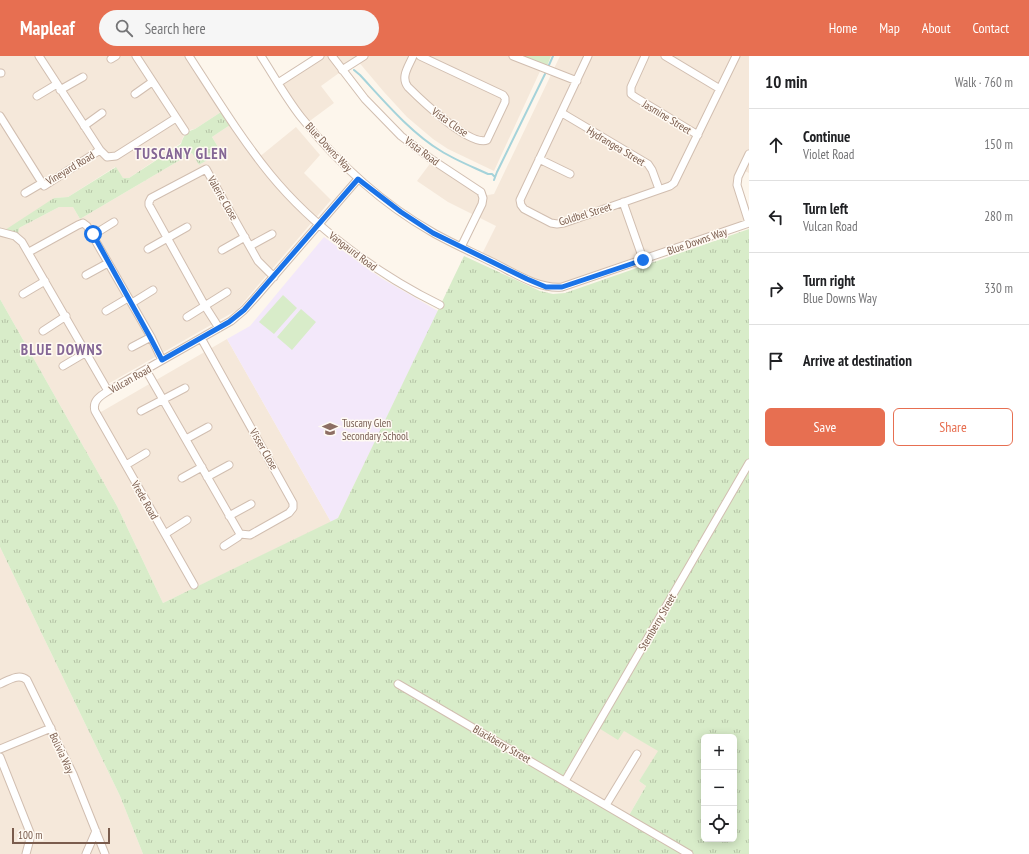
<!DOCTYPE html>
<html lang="en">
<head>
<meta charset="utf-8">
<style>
	body { margin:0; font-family:"PT Sans Narrow",sans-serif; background:#f6f6f6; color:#202124 }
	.controls { position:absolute; right:12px; bottom:12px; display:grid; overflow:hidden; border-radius:6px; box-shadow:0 2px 10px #0003 }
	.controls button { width:36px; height:36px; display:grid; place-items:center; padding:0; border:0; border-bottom:1px solid #e0e0e0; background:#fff; color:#202124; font:20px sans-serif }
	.scale { position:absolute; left:12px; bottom:10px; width:98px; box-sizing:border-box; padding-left:4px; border:2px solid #7a5c4d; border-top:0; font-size:11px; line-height:14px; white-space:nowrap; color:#7a5c4d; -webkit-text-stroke:3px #fffaf3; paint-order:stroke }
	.stop { position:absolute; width:12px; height:12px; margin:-9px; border:3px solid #1a73e8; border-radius:50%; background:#fff }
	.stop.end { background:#1a73e8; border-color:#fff; box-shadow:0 1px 4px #0008 }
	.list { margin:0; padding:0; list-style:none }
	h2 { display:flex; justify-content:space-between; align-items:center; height:52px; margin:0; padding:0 16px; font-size:17px }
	h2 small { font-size:13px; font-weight:400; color:#757577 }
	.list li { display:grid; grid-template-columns:26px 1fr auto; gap:12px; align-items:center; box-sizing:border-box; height:72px; padding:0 16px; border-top:1px solid #e0e0e0 }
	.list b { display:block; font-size:15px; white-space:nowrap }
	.list p { margin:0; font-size:13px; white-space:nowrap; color:#757577 }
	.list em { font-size:13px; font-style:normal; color:#757577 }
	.actions { display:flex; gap:8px; padding:12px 16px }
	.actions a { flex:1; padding:9px 0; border:1px solid #e76f51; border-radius:6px; text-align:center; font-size:14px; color:#e76f51 }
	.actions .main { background:#e76f51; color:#fff }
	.icon { flex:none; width:22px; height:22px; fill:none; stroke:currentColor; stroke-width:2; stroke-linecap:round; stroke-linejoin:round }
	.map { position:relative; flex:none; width:749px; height:798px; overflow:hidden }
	header { display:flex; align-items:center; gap:24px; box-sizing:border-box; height:56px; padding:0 20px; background:#e76f51; color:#fff }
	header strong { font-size:19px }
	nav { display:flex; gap:22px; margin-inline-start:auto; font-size:14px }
	.search { width:280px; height:36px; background:#f6f6f6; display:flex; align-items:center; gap:10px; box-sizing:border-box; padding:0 14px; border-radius:22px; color:#757577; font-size:15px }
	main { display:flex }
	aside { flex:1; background:#fff }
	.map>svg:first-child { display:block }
	.residential { fill:#f5e8da }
	.education { fill:#f3e8fa }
	.grass { fill:url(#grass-tufts); fill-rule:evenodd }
	.green { fill:#d8ecc9 }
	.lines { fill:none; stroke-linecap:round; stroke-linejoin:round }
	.stream { stroke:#a5d3da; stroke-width:2 }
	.minor-casing { stroke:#d1beb0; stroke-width:9 }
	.minor { stroke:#fff; stroke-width:7 }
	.route { stroke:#1a73e8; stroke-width:5 }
	.labels { text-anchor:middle; stroke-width:3; stroke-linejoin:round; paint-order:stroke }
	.street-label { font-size:11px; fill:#7a5c4d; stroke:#fffaf3 }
	.education-label { font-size:11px; fill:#785e54; stroke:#fffaf3; text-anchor:start }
	.district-label { font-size:15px; font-weight:bold; letter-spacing:1px; fill:#846695; stroke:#fffaf3 }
</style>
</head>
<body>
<header>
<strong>Mapleaf</strong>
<div class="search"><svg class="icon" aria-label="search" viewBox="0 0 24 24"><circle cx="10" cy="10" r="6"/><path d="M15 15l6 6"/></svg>Search here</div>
<nav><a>Home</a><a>Map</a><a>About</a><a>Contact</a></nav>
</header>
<main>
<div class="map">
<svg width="749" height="798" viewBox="0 0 749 798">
	<defs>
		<pattern id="grass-tufts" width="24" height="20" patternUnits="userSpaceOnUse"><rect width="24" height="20" fill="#d8ecc9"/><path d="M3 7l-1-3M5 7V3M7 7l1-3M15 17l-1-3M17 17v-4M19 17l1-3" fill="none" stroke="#b4c2a5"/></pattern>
	</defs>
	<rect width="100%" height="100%" fill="#fdf6ec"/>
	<!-- residential -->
	<path class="residential" d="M0,0h193l31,54 -29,19 -5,1 -7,7 -2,6 -52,35h-6l-8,-11 -47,30 -14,1 -35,30 40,-21h14l7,12 112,-66 7,12 22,-13 -9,-15 21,-14 25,35 38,-31 24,28 -16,18 27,27 -94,110 -136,78 -2,4 -7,8 -1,7 3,9 133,-77 104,183 -168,81 -46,-97 -117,-207z
		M321,0h194l27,11 -48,104 -46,-22 -15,-10 -26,-22 -23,-25 -27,-32 -36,26 13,17 -27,20 -28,-40z
		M560,0h189v117l-7,-3 -3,7 10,46 -187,64 -16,-1 -65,-30 15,-30 -48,-24 -31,-21 15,-20 50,35 12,-2z
		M0,491l120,249 23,58h-143z
		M597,671l26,3 36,21 -20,30 7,5 -18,31 -62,-37z"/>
	<!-- education -->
	<path class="education" d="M324,181l57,41 57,33 -100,207 -7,4 -104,-183 23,-13z"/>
	<!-- grass -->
	<path class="grass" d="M221,56l9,13 -18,12 9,15 -22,13 -7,-12 -112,66 -7,-12h-14l-40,21 -1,7 -13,-5 49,-32 14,-1 48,-30 7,11h6l52,-34c2,-8 6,-13 14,-15z
		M749,173v625h-606l-23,-58 -120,-249v-248l117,207 46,97 175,-85 126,-262 76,35 13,3 12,-1zM597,671l21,13 6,-9 34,20 -19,30 7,5 -18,31 -62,-37zM704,681h30v102h-30z"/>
	<!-- green -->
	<path class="green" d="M523,0h28l-4,10 -22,-8z
		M283,239l14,13 -23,26 -15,-12z
		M301,253l15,13 -24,28 -15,-13z"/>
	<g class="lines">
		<!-- stream -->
		<path class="stream" d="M549,9l4,-9
			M354,14l6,5c24,26 51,58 81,76 14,9 32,16 47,23h4l3,3
			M494,124l3,-8 48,-98"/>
		<!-- minor casing -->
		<g class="minor-casing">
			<path id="minor" d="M39,0l61,94 7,7 9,-1 60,-38
				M136,0l49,75
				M189,0c26,40 51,81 81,118 44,54 109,101 170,131
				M261,0c13,20 25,42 40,61 36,45 80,86 131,115 19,11 40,20 60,30 21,10 45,27 70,25l187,-64
				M332,0l33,43 36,37 30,23 50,33 2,6 -1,6 -21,43
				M413,0c-4,10 -13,21 -5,31 12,12 62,60 79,53l18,-38v-4l-2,-3 -83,-39
				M513,0l64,25
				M588,0l-68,144 1,5 3,4 27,14 6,1 7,-1 106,-37 4,-3 62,-127
				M645,0l-14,31v7l4,3 63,38
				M665,0l55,33
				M111,3l5,-3
				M342,14l22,-14
				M0,17h1
				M278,27l42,-27
				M60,34l23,-13
				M135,38l17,-12
				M37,40l20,-12
				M562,57l86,51 4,6 7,19
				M0,60l44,70 56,-36
				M84,70l18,-13
				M539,103l31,15
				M25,137l17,-10
				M623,146l20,57
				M749,167l-12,-38 1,-8 11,-23
				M0,176l15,4 7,6 86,149
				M93,179l21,-13
				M250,190l22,-12
				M148,193l39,-22
				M222,194l23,-13
				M29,196l49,-27 5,-2 4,3 64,111 11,23
				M86,219l22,-12
				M23,238l22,-13
				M132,247l21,-13
				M106,255l22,-13
				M187,261l40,-25
				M219,272l-14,-22 -56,-101v-3l2,-4 55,-29 52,92 16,16
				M43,275l23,-15
				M201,282l92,165v5l-4,5 -39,22 -10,-1
				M132,291l19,-10
				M63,310l22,-13
				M146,314l94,164
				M141,355l44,-23
				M186,383l22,-12
				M126,409l20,-12
				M207,421l22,-12
				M182,422l20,-11
				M229,460l22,-12
				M165,478l22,-14
				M224,490l14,-9 2,-3
				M194,529l-99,-174c-3,-10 5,-15 13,-20l123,-70 13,-11 11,-12 103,-119
				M0,628c9,-4 19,-11 27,-4l46,94 32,80
				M398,628l291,170
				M0,693l51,-21
				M0,701l31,78 -5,19
				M565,725l184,-318
				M606,749l31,-51
				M86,798l10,-23"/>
		</g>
		<!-- minor -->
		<use href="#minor" class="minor"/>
	</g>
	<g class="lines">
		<!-- route -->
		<path class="route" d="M93,178l57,103 12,23 67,-38 15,-12 114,-131 43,33 32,21 94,46 19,8h16l81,-27"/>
	</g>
	<!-- icons -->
	<defs>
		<g id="school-bare" transform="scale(1.2)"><path d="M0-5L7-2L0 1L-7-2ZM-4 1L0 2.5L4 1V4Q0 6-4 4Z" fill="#8d6e63" stroke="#fffaf3" stroke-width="2.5" paint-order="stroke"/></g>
	</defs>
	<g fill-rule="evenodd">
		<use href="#school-bare" x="330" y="373"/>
	</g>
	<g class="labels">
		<!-- street labels -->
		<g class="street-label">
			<text transform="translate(667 61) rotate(31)" y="4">Jasmine Street</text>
			<text transform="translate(450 66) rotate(35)" y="4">Vista Close</text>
			<text transform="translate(616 90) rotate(31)" y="4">Hydrangea Street</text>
			<text transform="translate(329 91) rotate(47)" y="4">Blue Downs Way</text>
			<text transform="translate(422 95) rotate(37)" y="4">Vista Road</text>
			<text transform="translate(70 112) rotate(-31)" y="4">Vineyard Road</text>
			<text transform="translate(223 142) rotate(60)" y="4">Valerie Close</text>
			<text transform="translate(585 158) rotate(-17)" y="4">Goldbel Street</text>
			<text transform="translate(697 185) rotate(-19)" y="4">Blue Downs Way</text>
			<text transform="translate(353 195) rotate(37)" y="4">Vangaurd Road</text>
			<text transform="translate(130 323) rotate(-29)" y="4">Vulcan Road</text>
			<text transform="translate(264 393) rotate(60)" y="4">Visser Close</text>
			<text transform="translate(145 444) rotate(60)" y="4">Vrede Road</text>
			<text transform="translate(657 566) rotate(-60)" y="4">Stemberry Street</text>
			<text transform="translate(502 688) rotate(30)" y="4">Blackberry Street</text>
			<text transform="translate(62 697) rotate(65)" y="4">Bolivia Way</text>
		</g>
		<!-- education labels -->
		<g class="education-label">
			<text x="342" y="371">Tuscany Glen<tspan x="342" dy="13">Secondary School</tspan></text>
		</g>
		<!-- district labels -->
		<g class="district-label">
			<text x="181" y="103">TUSCANY GLEN</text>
			<text x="62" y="299">BLUE DOWNS</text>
		</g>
	</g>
</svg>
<div class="controls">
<button>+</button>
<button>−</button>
<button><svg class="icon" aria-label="locate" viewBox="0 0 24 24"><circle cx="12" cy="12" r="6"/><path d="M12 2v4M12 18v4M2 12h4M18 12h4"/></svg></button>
</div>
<div class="scale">100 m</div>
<div class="stop" style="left:93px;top:178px"></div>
<div class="stop end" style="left:643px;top:204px"></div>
</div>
<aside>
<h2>10 min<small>Walk · 760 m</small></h2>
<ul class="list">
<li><svg class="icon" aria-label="ahead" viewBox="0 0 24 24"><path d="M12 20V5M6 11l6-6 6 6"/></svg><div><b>Continue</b><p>Violet Road</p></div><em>150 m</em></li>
<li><svg class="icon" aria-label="left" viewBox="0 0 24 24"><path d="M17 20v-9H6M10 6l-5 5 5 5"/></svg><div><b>Turn left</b><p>Vulcan Road</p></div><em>280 m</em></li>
<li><svg class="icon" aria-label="right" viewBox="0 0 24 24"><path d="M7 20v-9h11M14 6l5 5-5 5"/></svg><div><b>Turn right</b><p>Blue Downs Way</p></div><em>330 m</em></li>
<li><svg class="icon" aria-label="arrive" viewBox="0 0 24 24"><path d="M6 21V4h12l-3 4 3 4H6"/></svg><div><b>Arrive at destination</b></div></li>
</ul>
<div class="actions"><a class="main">Save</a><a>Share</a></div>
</aside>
</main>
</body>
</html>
